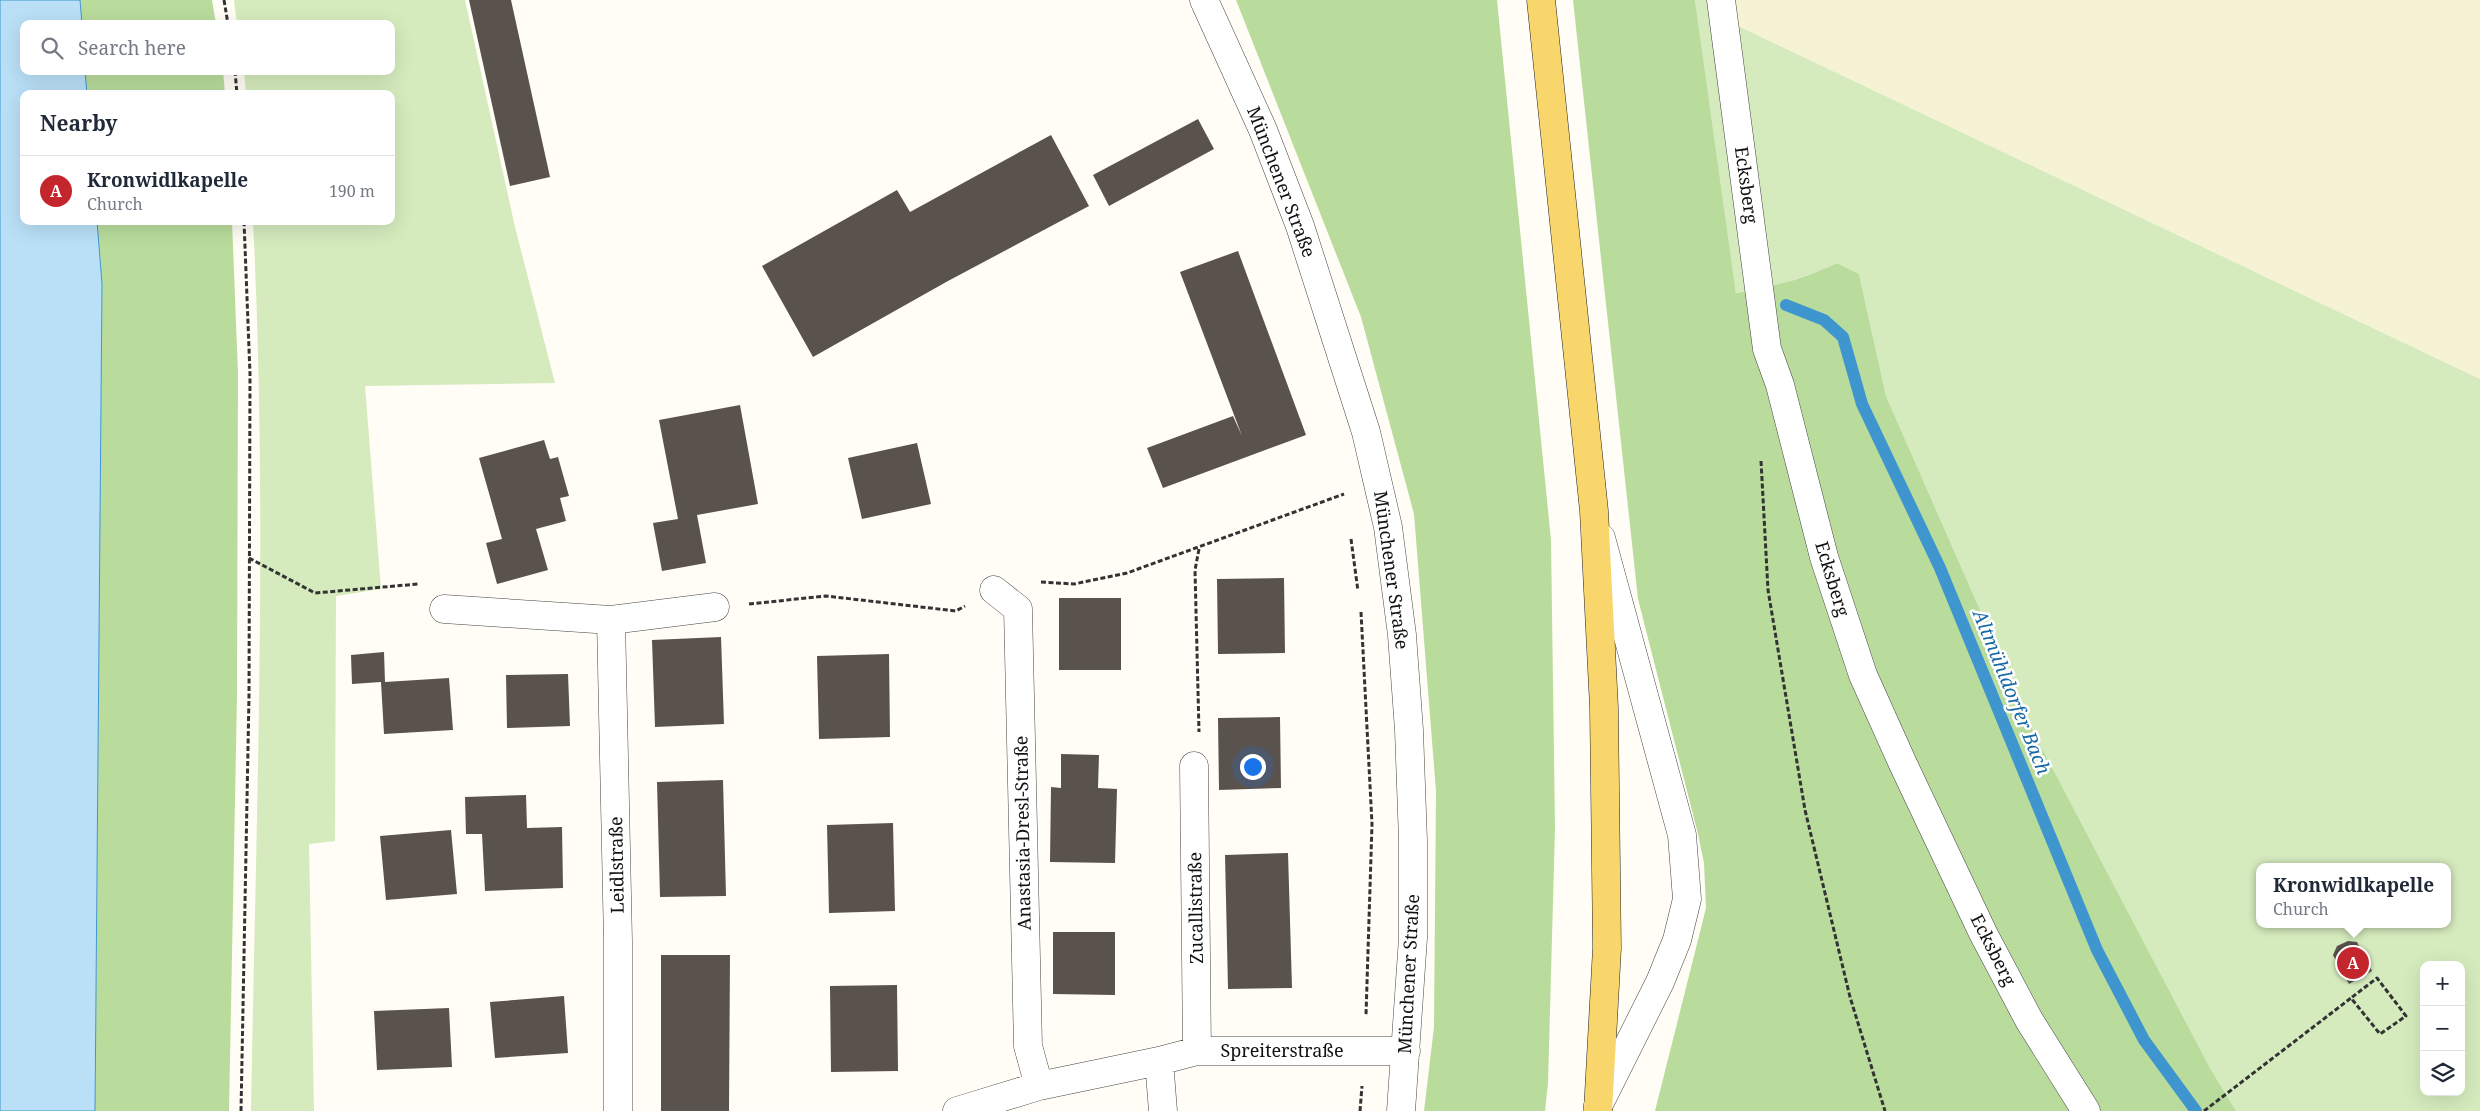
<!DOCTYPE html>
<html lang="en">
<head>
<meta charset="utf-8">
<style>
	body { margin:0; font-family:"Noto Serif",serif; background:#f6f6f7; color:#1f2937 }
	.controls { position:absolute; right:15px; bottom:15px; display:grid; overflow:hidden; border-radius:10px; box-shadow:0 5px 20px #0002 }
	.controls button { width:45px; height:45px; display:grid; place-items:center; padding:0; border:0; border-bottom:1px solid #e0e1e3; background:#fff; color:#1f2937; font:25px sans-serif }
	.you { position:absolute; left:1252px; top:766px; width:18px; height:18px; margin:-12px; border:4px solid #fff; border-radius:50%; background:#1a73e8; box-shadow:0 0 0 8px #1a73e833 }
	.badge { display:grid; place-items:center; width:32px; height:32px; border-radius:50%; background:#c4262e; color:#fff; font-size:16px; font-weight:700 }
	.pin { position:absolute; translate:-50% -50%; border:2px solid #fff; box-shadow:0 1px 5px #0006 }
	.popup { position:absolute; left:2256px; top:863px; width:195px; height:65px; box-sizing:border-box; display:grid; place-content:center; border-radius:10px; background:#fff; filter:drop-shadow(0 1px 4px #0005); font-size:16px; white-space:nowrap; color:#747a83 }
	.popup b { font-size:19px; color:#1f2937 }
	.popup::after { content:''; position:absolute; left:50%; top:100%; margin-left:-10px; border:10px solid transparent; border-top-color:#fff }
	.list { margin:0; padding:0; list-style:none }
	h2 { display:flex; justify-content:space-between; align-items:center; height:65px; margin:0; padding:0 20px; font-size:21px }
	h2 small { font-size:16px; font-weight:400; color:#747a83 }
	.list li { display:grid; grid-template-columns:32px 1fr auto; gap:15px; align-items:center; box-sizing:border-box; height:70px; padding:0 20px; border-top:1px solid #e0e1e3 }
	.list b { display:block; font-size:19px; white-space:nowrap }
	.list p { margin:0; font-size:16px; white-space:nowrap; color:#747a83 }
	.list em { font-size:16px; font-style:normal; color:#747a83 }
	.icon { flex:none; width:28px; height:28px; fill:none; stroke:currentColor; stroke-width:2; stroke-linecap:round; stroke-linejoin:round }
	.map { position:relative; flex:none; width:2480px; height:1111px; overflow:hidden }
	.search { position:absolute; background:#fff; box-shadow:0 5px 20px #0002; left:20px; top:20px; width:375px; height:55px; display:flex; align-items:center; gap:12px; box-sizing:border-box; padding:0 18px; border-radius:10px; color:#747a83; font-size:19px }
	.panel { position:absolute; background:#fff; box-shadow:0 5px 20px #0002; left:20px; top:90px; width:375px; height:135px; border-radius:10px }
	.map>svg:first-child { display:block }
	.farmland { fill:#f6f3d4 }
	.green { fill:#d5ebbd; fill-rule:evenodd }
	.forest { fill:#b9dc9c }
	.water { fill:#b9e0f7; stroke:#3f96cf }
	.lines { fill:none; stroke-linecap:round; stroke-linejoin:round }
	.stream { stroke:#3f96cf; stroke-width:12 }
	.building { fill:#5a524d }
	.minor-casing { stroke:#444; stroke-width:29 }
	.major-casing { stroke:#222; stroke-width:29 }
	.path { stroke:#333; stroke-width:3; stroke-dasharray:5 2.5; stroke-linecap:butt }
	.minor { stroke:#fff; stroke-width:28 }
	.major { stroke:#f9d66b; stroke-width:28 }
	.labels { text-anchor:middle; stroke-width:5; stroke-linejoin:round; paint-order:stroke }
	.street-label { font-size:18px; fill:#111; stroke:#fff }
	.water-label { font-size:19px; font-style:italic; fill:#1768a6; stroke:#fff }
</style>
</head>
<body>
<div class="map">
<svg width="2480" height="1111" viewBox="0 0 2480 1111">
	<rect width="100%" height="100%" fill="#fffdf5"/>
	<!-- farmland -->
	<path class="farmland" d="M1731,0h749v379l-746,-355z"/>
	<!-- green -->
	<path class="green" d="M234,0h231l50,227 40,156 -190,3 16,203 -45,7 -1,245 -26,3 5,267h-63c5,-296 17,-594 2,-890h138v-127h-145l-2,-23h147v-47h-154z
		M1695,0h20l36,290 -15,3z
		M1734,24l746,355v732h-244l-26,-43 -175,-333 -149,-339 -27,-122 -22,-11 -14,7 -54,18zM2259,867h188v57h-188zM2424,965h37v127h-37z"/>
	<!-- forest -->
	<path class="forest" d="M80,0h132l4,24h-134z
		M1236,0h261l54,540 4,288 -7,255 -3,28h-121l10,-84 2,-236 -22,-277 -53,-197z
		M1573,0h122l41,293c35,-6 69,-14 101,-30l22,11 27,122 149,339 175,333 26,43h-581l51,-203 -2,-45 -6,-29 -60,-235z
		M85,71h138l2,23h-138z
		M97,221h135l6,153 -1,322 -8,415h-134l7,-827z"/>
	<!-- water -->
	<path class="water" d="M0,0h80l2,24h-58v47h61l2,23h-63v127h73l5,63 -7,827h-95z"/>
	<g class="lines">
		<!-- stream -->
		<path class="stream" d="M1786,305l38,15 19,17 19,67 78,164 157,382 47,90 52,71"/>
	</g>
	<!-- building -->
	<path class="building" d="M469,0h42l39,177 -40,9z
		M1198,119l16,30 -105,57 -16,-31z
		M1051,135l38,71 -141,75 -135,76 -51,-91 135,-76 13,22z
		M1238,251l68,184 -143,53 -16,-40 86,-32 9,20 -62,-164z
		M740,405l18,99 -61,11 9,48 -44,8 -9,-48 25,-4 -19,-99z
		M544,440l6,19 8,-2 11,39 -9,2 6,23 -30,8 12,41 -51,14 -11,-41 16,-4 -23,-81z
		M917,443l14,61 -69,15 -14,-61z
		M1284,578l1,75 -67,1 -1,-75z
		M1059,598h62v72h-62z
		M721,637l3,87 -69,3 -3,-87z
		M384,652l1,30 64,-4 4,52 -69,4 -3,-52 -29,2 -1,-29z
		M889,654l1,83 -71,2 -2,-83z
		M568,674l2,52 -63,2 -1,-53z
		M1280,717l1,71 -62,2 -1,-72z
		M1061,754l38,1 -1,33 19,1 -2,74 -65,-1 1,-75 10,1z
		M723,780l3,116 -66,1 -3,-115z
		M526,795l1,33 35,-1 1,61 -78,3 -3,-57h-16l-1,-37z
		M893,823l2,88 -66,2 -2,-88z
		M451,830l6,64 -71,6 -6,-64z
		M1288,853l4,135 -64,1 -3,-134z
		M1053,932h62v63l-62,-1z
		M2348,941l9,1 15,29 -23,13 -16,-29 4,-9z
		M661,955h69l-1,156h-68z
		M897,985l1,86 -67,1 -1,-86z
		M564,996l4,57 -73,5 -5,-56z
		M449,1008l3,59 -75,3 -3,-59z"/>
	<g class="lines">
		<!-- minor casing -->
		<g class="minor-casing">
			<path id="minor" d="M1204,0l59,130 37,96 66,206 22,95 14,108 7,95 4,111v97l-12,173
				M1721,0l46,349 13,36 44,172 39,118 40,89 80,169 46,87 57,91
				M994,590l24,19 10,437 11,40
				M444,609l167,11 104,-13
				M611,620l7,321v170
				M1194,766l3,285
				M1159,1061l4,50
				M1598,1106l62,-124 17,-42 10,-41 -5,-64 -81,-297
				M957,1111l82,-25 120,-25 38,-10h209"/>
		</g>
		<!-- major casing -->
		<g class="major-casing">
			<path id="major" d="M1541,0l53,511 10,197 3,240 -9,163"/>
		</g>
		<!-- path -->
		<path class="path" d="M224,0l4,24
			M235,71l2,23
			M1761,461l7,129 37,220 45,187 35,114
			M1351,539l7,52
			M1199,549l-4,21 4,162
			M249,558l66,35 103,-9
			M1041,582l33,2 53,-11 217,-79
			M749,604l77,-8 130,15 9,-5
			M1361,612l11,212 -6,191
			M241,1111l8,-415 1,-322 -6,-153
			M1360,1111l2,-25
			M2204,1111l147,-113 29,36 26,-18 -29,-38 -26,20"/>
		<!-- minor -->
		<use href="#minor" class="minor"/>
		<!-- major -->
		<use href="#major" class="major"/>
	</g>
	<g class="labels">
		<!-- street labels -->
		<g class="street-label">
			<text transform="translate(1281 182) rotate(69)" y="6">Münchener Straße</text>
			<text transform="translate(1746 185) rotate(82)" y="6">Ecksberg</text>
			<text transform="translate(1391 570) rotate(82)" y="6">Münchener Straße</text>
			<text transform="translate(1832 579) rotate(73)" y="6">Ecksberg</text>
			<text transform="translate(1023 833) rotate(-91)" y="6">Anastasia-Dresl-Straße</text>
			<text transform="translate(617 865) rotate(-91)" y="6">Leidlstraße</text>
			<text transform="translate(1196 908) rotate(-91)" y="6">Zucallistraße</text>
			<text transform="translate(1993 950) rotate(63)" y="6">Ecksberg</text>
			<text transform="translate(1409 974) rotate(-87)" y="6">Münchener Straße</text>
			<text x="1282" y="1057">Spreiterstraße</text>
		</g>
		<!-- water labels -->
		<g class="water-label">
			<text transform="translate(2012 692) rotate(68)" y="7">Altmühldorfer Bach</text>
		</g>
	</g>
</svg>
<div class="controls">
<button>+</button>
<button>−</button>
<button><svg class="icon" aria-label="layers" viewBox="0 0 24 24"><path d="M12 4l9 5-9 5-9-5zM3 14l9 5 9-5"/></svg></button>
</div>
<div class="you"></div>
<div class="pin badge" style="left:2353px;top:963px">A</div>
<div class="popup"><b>Kronwidlkapelle</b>Church</div>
<div class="search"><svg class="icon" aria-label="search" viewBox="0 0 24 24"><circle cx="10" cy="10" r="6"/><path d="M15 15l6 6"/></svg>Search here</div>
<section class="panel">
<h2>Nearby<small></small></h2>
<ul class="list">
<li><span class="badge">A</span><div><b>Kronwidlkapelle</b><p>Church</p></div><em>190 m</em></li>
</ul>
</section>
</div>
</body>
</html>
